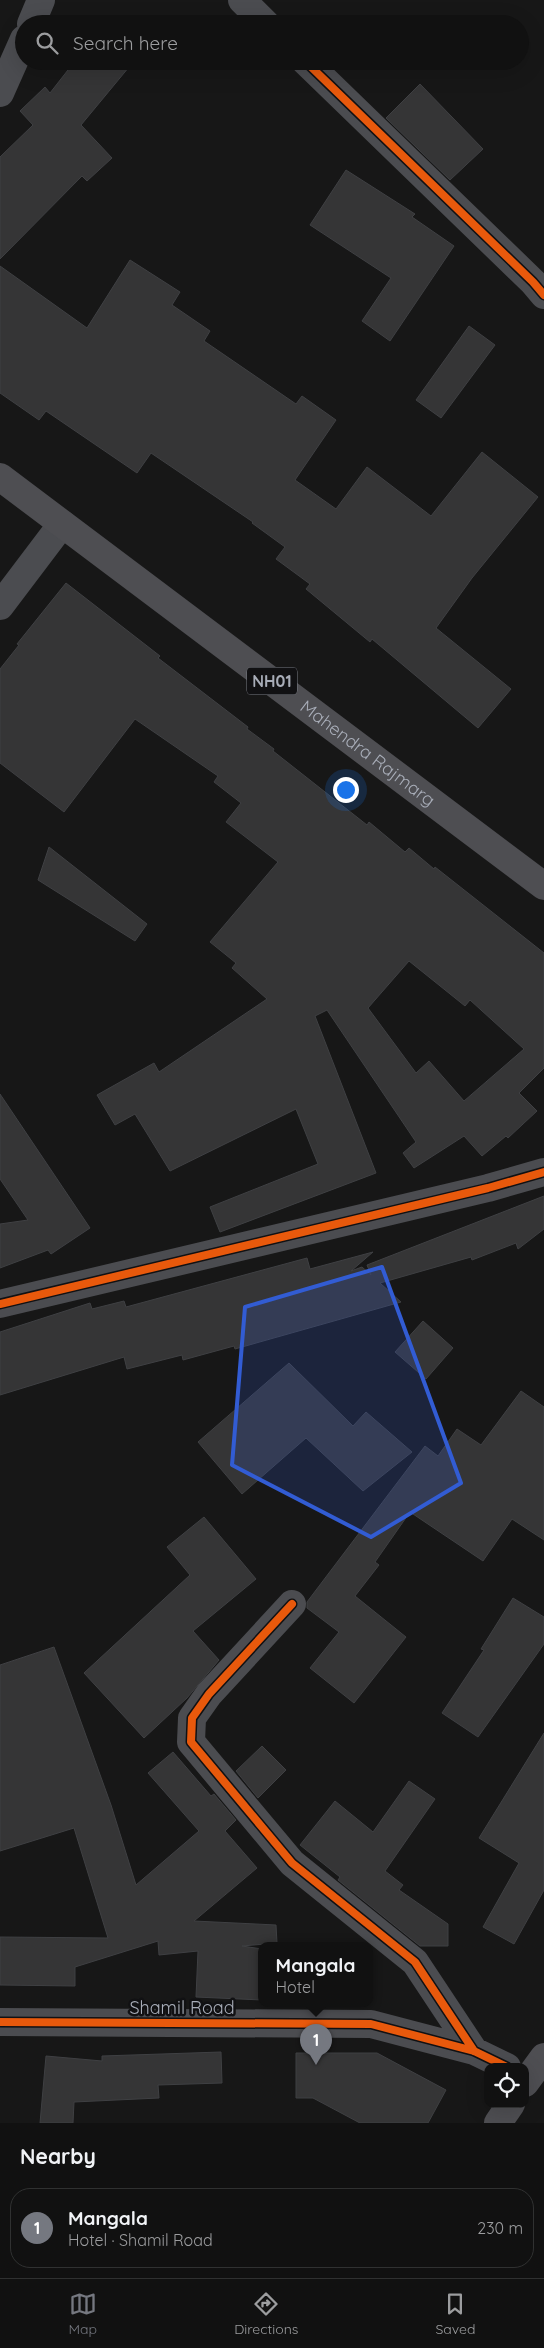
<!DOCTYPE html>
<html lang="en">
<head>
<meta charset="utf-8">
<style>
	body { margin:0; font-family:Quicksand,sans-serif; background:#1a1a1a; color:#f1f3f6 }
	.controls { position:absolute; right:15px; bottom:15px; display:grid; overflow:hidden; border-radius:10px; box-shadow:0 5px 20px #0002 }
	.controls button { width:45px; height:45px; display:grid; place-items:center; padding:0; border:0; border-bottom:1px solid #303131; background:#111; color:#f1f3f6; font:25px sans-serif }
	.you { position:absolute; left:345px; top:789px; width:18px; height:18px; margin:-12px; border:4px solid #fff; border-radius:50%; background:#1a73e8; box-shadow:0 0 0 8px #1a73e833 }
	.badge { display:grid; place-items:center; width:32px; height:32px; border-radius:50%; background:#757880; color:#fff; font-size:16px; font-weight:700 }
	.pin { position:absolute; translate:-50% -41px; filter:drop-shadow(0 1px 2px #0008) }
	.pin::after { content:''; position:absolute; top:26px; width:18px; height:15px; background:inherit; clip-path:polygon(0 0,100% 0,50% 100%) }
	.popup { position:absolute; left:258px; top:1942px; width:115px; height:65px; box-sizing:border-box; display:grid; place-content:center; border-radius:10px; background:#111; filter:drop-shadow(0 1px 4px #0005); font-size:16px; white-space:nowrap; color:#9c9d9f }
	.popup b { font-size:19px; color:#f1f3f6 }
	.popup::after { content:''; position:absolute; left:50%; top:100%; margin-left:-10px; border:10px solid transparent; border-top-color:#111 }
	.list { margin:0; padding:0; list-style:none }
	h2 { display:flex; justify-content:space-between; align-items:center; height:65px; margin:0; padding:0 20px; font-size:21px }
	h2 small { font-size:16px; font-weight:400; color:#9c9d9f }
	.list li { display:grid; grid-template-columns:32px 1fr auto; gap:15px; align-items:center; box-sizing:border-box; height:80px; margin:0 10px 10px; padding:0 10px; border:1px solid #303131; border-radius:20px }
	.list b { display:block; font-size:19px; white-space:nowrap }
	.list p { margin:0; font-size:16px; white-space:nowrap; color:#9c9d9f }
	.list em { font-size:16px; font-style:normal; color:#9c9d9f }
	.icon { flex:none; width:28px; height:28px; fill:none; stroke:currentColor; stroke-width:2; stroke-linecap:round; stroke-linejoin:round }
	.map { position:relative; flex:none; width:544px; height:2123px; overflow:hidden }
	.search { position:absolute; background:#111; box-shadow:0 5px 20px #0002; left:15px; right:15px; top:15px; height:55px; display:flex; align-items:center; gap:12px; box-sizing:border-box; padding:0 18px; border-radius:28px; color:#9c9d9f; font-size:19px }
	.sheet { height:155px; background:#111 }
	nav { display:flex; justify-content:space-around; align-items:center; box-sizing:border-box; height:70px; border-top:1px solid #303131; background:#111; font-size:14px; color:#9c9d9f }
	nav a { display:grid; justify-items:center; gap:2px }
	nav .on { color:#757880 }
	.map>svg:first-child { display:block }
	.building { fill:#353536; stroke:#3f4043; fill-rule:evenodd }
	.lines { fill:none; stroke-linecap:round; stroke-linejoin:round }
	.minor { stroke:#4b4c50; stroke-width:28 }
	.trunk { stroke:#4e4e52; stroke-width:28 }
	.cycleway-casing { stroke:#111113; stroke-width:11 }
	.cycleway { stroke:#e8590c; stroke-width:8 }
	.marked { fill:#325cd3; fill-opacity:0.2; stroke:#325cd3; stroke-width:4; stroke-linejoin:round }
	.labels { text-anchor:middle; stroke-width:5; stroke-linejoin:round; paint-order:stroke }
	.shield { fill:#111113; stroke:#7b7e86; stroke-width:1 }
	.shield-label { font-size:16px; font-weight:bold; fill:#a8adb8 }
	.street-label { font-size:18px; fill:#a8adb8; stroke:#111113 }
</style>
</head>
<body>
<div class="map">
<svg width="544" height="2123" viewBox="0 0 544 2123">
	<rect width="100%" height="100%" fill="#171717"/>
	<!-- building -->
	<path class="building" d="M75,61h59l-53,64 31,33 -25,23 -5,-5 -82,83v-102l33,-32 -13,-14 25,-24 5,6z
		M420,84l63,65 -33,31 -64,-62z
		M346,170l69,44 -3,3 42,29 -64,95 -28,-20 29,-43 -81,-53z
		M130,260l50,32 -8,13 38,26 -6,10 92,63 6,-8 34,24 -41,60 41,29 31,-42 64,49 51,-64 56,45 -66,81 -36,50 75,61 -33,39 -106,-89 -2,3 -64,-53 4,-5 -34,-25 9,-12 -33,-24 1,-1 -102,-69 -14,20 -91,-62 -7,9 -39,-27v-127l87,62z
		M469,326l26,19 -54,73 -25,-18z
		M66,583l94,73 -2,2 90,69 -1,2 27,20 -1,2 94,74 2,-3 36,30 4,-4 25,21 1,-2 109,86v115l-25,25 18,18 -29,27 -2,-2 -24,20 -18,-20 -50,32 -11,-15 13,-11 -89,-132 -12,6 61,157 -156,59 -10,-25 108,-43 -22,-55 -126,62 -35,-57 -20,11 -18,-30 57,-32 5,9 108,-73 -35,-31 4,-5 -26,-21 68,-80 -52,-40 15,-19 -27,-21 4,-6 -83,-57 -71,93 -64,-49v-94l19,-24 -2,-1zM409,961l56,45 5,-6 54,49 -60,52 -35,-40 -13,12 -48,-65z
		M49,847l98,77 -12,17 -97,-61z
		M0,1094l90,134 -39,26 -3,-4 -48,18v-44l28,-4 -28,-41z
		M544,1196v33l-26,20 -2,-6 -44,17 -1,-3 -91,26 21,19 -166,47 -1,-3 -51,14 -1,-5 -55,14 -3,-12 -124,38v-63l90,-29 2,6 32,-8 2,6 181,-49 3,11 63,-17 -22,19 11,-4 9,8 -4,-10z
		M423,1321l30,27 -27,31 -31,-27z
		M289,1363l64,63 13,-14 46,40 -49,39 -57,-53 -64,56 -44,-52z
		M521,1391l23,16v133l-32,-21 -29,42 -73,-49 -35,50 4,3 -24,31 51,41 -52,66 -44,-35 29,-36 -32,-24v-6l118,-156 13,10 19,-27 24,16z
		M204,1517l52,62 -63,52 26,29 -32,38 -43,40 -60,-65 106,-98 -23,-28z
		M513,1598l31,19v27l-66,93 -36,-24 42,-63 -3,-1z
		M54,1647l57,158 25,80 63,-54 -51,-58 25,-21 38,44 3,-2 22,26 -11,11 32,37 -63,53 82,4 1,18 -35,3 20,3v51l-66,-3 2,-46 -39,4 -1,-14 -83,26v19l-75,-1v-48l108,1 -34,-110 -74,23v-186z
		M544,1733v157l-30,54 -31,-17 36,-64 -40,-25z
		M262,1746l24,24 -28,28 -22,-27z
		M409,1781l26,18 -50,72 18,14 -4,5 49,34v22h-28l-82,-66 2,-3 -40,-32 35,-44 38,31z
		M221,2052l1,31 -64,2 1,13 -85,4 -1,21h-33l6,-67 56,5v-5z
		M296,2053h81l69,37 -18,33h-68l-47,-25h-17z"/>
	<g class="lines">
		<!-- minor -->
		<path class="minor" d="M242,0l24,24
			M31,24l10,-24
			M305,61l228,221 11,13
			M0,93l24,-54
			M0,606l62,-82
			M0,1304l488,-116 56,-16
			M292,1604l-83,90 -17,24 -1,24 101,121 123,99 59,89
			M0,2022l371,2 103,27 33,16"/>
		<!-- trunk -->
		<g class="trunk">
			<path id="s1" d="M0,477l544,409"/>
			<path d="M525,2083l19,-26"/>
			<path d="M498,2123l13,-19"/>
		</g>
		<!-- cycleway casing -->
		<g class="cycleway-casing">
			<path id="cycleway" d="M305,61l228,221 11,13
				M0,1304l488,-116 56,-16
				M292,1604l-83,90 -17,24 -1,24 101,121 123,99 59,89
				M0,2022l371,2 103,27 33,16"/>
		</g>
		<!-- cycleway -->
		<use href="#cycleway" class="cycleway"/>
	</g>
	<!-- marked area -->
	<path class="marked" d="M382,1267l79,216 -90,54 -139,-72 13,-158z"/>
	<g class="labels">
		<!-- shield labels -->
		<rect class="shield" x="247" y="667.5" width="50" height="27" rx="4"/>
		<g class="shield-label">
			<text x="272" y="687">NH01</text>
		</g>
		<!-- street labels -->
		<g class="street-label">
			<text dy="6" stroke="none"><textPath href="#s1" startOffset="460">Mahendra Rajmarg</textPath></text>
			<text x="182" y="2014">Shamil Road</text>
		</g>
	</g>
</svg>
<div class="controls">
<button><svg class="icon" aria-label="locate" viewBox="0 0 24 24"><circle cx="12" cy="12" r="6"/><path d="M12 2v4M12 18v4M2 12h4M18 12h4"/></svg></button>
</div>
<div class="you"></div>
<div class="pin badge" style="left:316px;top:2065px">1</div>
<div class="popup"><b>Mangala</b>Hotel</div>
<div class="search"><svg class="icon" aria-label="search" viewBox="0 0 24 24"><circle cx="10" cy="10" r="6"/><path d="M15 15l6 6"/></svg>Search here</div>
</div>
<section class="sheet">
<h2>Nearby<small></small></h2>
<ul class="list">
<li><span class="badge">1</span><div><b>Mangala</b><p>Hotel · Shamil Road</p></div><em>230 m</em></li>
</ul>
</section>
<nav>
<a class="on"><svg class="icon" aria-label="map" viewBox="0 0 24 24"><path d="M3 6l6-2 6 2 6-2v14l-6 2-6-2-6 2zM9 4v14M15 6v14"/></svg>Map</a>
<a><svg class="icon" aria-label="directions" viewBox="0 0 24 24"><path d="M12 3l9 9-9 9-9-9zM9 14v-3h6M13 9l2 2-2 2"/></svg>Directions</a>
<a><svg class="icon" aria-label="saved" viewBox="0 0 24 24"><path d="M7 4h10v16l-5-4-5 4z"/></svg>Saved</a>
</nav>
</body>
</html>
